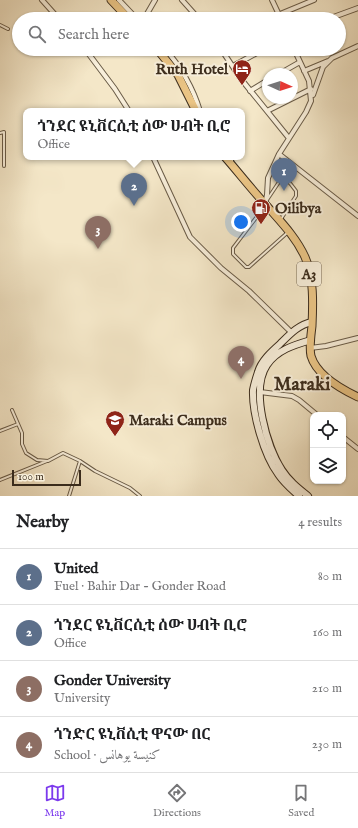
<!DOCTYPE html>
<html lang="en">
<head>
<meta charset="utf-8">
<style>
	body { margin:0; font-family:"IM FELL English",Amiri,"Noto Serif Ethiopic",serif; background:#f6f6f6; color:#202124 }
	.controls { position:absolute; right:12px; bottom:12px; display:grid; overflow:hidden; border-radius:8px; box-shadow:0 1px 3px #0004 }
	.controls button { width:36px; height:36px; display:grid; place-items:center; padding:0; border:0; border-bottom:1px solid #e0e0e0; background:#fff; color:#202124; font:20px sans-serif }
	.compass { position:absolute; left:262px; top:68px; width:36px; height:36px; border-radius:50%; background:#fff; box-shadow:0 1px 3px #0004; rotate:93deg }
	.scale { position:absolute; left:12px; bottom:10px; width:69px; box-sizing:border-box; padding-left:4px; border:2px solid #3b2c1c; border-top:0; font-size:11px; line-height:14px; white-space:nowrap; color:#3b2c1c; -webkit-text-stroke:3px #f8efdb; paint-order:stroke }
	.you { position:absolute; left:241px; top:222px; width:14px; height:14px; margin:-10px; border:3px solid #fff; border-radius:50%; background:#1a73e8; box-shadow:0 0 0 6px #1a73e833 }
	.badge { display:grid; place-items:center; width:26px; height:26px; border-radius:50%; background:#7c3aed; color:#fff; font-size:13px; font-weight:700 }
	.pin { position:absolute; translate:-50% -33px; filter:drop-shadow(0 1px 2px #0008) }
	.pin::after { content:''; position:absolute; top:21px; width:14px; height:12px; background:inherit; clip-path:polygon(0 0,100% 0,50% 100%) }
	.popup { position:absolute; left:23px; top:108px; width:222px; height:52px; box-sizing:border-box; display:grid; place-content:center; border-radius:8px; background:#fff; filter:drop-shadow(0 1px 3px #0005); font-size:13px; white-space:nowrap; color:#757577 }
	.popup b { font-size:15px; color:#202124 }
	.popup::after { content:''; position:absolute; left:50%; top:100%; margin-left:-8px; border:8px solid transparent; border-top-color:#fff }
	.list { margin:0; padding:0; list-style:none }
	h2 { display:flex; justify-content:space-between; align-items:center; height:52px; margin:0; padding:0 16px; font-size:17px }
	h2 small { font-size:13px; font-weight:400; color:#757577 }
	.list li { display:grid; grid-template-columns:26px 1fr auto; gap:12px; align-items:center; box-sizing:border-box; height:56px; padding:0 16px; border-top:1px solid #e0e0e0 }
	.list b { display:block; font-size:15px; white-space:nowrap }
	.list p { margin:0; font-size:13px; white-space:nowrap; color:#757577 }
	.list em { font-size:13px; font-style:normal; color:#757577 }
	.icon { flex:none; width:22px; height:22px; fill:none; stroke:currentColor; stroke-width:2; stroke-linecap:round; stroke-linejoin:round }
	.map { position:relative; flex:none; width:358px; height:496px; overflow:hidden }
	.search { position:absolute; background:#fff; box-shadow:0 1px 3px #0004; left:12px; right:12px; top:12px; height:44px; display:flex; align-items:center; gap:10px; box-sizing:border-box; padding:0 14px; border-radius:22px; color:#757577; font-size:15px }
	.sheet { height:276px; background:#fff }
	nav { display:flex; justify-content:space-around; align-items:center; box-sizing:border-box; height:56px; border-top:1px solid #e0e0e0; background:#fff; font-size:11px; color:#757577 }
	nav a { display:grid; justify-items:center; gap:2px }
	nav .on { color:#7c3aed }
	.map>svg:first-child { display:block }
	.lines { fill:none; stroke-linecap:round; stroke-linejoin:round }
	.lane-casing { stroke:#695b47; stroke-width:4 }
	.street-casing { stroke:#695b47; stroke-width:6 }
	.secondary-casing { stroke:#3b2c1c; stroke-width:8 }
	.highway-casing { stroke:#3b2c1c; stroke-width:9 }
	.lane { stroke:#f8efdb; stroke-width:2 }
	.street { stroke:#f8efdb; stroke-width:4 }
	.secondary { stroke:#f8efdb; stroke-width:6 }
	.highway { stroke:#eac484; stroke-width:7 }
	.labels { text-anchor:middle; stroke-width:4; stroke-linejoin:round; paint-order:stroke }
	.shield { fill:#f8efdb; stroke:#746655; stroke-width:1 }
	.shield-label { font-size:14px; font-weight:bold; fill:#3b2c1c }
	.poi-label { font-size:15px; font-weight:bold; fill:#3b2c1c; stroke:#f8efdb; text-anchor:start }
	.district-label { font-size:19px; font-weight:bold; fill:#3b2c1c; stroke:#f8efdb }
</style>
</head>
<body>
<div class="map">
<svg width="358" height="496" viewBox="0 0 358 496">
	<rect width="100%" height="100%" fill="#f4e7c8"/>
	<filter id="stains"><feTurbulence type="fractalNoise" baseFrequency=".005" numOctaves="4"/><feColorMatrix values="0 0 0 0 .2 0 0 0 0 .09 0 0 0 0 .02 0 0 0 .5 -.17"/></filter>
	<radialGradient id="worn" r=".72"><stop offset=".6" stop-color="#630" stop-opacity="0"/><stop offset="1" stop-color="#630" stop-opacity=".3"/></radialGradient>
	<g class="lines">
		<!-- lane casing -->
		<g class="lane-casing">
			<path id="lane" d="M0,25l8,4
				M0,133l4,-1v34
				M231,162l3,-5
				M267,200l14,-21c7,-1 11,7 15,12v5l-15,23
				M265,206l-32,42v6l13,13h3l38,-34
				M12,410l10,23v11l4,9 11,7 11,1 15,-8 17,8
				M0,431l18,-7
				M0,480l47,-19
				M69,496l11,-35 15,10 35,17 10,8"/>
		</g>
		<!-- street casing -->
		<g class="street-casing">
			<path id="street" d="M42,0l17,19
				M119,0l18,19
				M182,0l17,19
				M272,0l9,19
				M144,19l11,-19
				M268,19l46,-19
				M328,19l30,-11
				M85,49l30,40 14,22
				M165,49c16,18 28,39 35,62
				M221,49l20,30 47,58
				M233,66l31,-17
				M304,71l24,-10
				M279,74l21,-12
				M250,91l18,-11
				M313,95l10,-28 9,-9 26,-12
				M267,111l44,-22
				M279,154l79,62
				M153,157l37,80 31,31 28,23 43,42
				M265,203l2,-8 1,-17 11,-24 27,-42 5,-11 -2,-20 -15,-32
				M310,348l16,-2 32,-8
				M260,392l32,4 7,4 18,15
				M343,437l15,12"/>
		</g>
		<!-- secondary casing -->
		<g class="secondary-casing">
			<path id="secondary" d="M299,496c-8,-7 -15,-13 -21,-22 -14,-19 -26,-60 -25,-84 1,-5 3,-12 5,-18 3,-11 13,-20 22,-28 10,-10 18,-19 32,-22
				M308,496c-10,-8 -19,-15 -26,-26 -15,-23 -32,-80 -15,-105 10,-15 27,-20 44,-25"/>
		</g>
		<!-- highway casing -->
		<g class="highway-casing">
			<path id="highway" d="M111,0l18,19
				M157,49l21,26 18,36
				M225,157c14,16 27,33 42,49 13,15 29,31 38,51 9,20 8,47 7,69 -1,9 -3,21 -1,30 6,20 30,33 47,41"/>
		</g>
		<!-- lane -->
		<use href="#lane" class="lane"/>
		<!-- street -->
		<use href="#street" class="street"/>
		<!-- secondary -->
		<use href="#secondary" class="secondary"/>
		<!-- highway -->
		<use href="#highway" class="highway"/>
	</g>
	<!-- icons -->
	<defs>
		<g id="hotel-pin" transform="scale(1)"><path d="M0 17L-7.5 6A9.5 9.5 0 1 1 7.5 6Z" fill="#8f2418" stroke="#f8efdb"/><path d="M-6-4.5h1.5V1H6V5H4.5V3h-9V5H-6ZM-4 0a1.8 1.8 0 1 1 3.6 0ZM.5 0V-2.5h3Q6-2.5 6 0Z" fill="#fff"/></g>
		<g id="fuel-pin" transform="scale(1)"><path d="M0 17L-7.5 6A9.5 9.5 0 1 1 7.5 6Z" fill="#8f2418" stroke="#f8efdb"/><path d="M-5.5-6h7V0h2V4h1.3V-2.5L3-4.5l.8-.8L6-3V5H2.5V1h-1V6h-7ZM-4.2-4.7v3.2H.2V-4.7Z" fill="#fff"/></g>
		<g id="university-pin" transform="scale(1)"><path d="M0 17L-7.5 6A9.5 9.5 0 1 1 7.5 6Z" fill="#8f2418" stroke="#f8efdb"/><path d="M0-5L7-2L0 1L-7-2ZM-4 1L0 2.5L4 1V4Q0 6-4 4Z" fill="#fff"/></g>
	</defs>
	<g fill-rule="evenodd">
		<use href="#hotel-pin" x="242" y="69"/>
		<use href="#fuel-pin" x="261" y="208"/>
		<use href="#university-pin" x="115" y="420"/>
	</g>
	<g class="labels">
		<!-- shield labels -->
		<rect class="shield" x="297" y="262" width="24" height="24" rx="3"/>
		<g class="shield-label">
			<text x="309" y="279">A3</text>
		</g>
		<!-- poi labels -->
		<g class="poi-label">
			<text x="228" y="74" text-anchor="end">Ruth Hotel</text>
			<text x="275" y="213">Oilibya</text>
			<text x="129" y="425">Maraki Campus</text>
		</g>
		<!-- district labels -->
		<g class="district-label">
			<text x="302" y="390">Maraki</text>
		</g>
	</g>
	<rect width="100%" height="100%" filter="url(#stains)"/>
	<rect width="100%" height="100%" fill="url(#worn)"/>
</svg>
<div class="controls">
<button><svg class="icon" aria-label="locate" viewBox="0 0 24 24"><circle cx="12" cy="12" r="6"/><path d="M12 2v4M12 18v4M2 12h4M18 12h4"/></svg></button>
<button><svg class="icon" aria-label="layers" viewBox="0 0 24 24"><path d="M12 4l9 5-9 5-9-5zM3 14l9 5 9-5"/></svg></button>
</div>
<svg class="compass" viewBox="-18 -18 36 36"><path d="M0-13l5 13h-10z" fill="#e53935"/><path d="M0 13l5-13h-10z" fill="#757577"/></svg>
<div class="scale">100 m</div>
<div class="you"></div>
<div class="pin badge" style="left:284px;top:191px;background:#5c6f8a">1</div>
<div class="pin badge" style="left:134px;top:206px;background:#5c6f8a">2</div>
<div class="popup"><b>ጎንደር ዩኒቨርሲቲ ሰው ሀብት ቢሮ</b>Office</div>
<div class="pin badge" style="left:98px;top:249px;background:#8d6e63">3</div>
<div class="pin badge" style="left:241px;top:379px;background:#8d6e63">4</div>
<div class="search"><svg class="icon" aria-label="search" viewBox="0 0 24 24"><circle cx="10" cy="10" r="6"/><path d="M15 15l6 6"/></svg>Search here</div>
</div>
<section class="sheet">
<h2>Nearby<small>4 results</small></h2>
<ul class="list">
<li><span class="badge" style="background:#5c6f8a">1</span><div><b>United</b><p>Fuel · Bahir Dar - Gonder Road</p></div><em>80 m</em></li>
<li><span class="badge" style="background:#5c6f8a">2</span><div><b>ጎንደር ዩኒቨርሲቲ ሰው ሀብት ቢሮ</b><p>Office</p></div><em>160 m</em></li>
<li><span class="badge" style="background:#8d6e63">3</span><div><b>Gonder University</b><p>University</p></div><em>210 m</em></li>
<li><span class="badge" style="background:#8d6e63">4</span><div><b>ጎንድር ዩኒቨሲቲ ዋናው በር</b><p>School · كنيسة يوهانس</p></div><em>230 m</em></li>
</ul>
</section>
<nav>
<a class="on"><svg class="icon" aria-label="map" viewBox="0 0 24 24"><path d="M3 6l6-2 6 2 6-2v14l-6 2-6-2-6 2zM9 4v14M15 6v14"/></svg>Map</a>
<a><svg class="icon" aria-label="directions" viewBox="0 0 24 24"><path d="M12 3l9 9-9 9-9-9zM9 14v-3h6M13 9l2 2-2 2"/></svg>Directions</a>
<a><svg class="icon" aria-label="saved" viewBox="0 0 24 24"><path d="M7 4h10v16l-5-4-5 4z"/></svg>Saved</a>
</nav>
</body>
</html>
